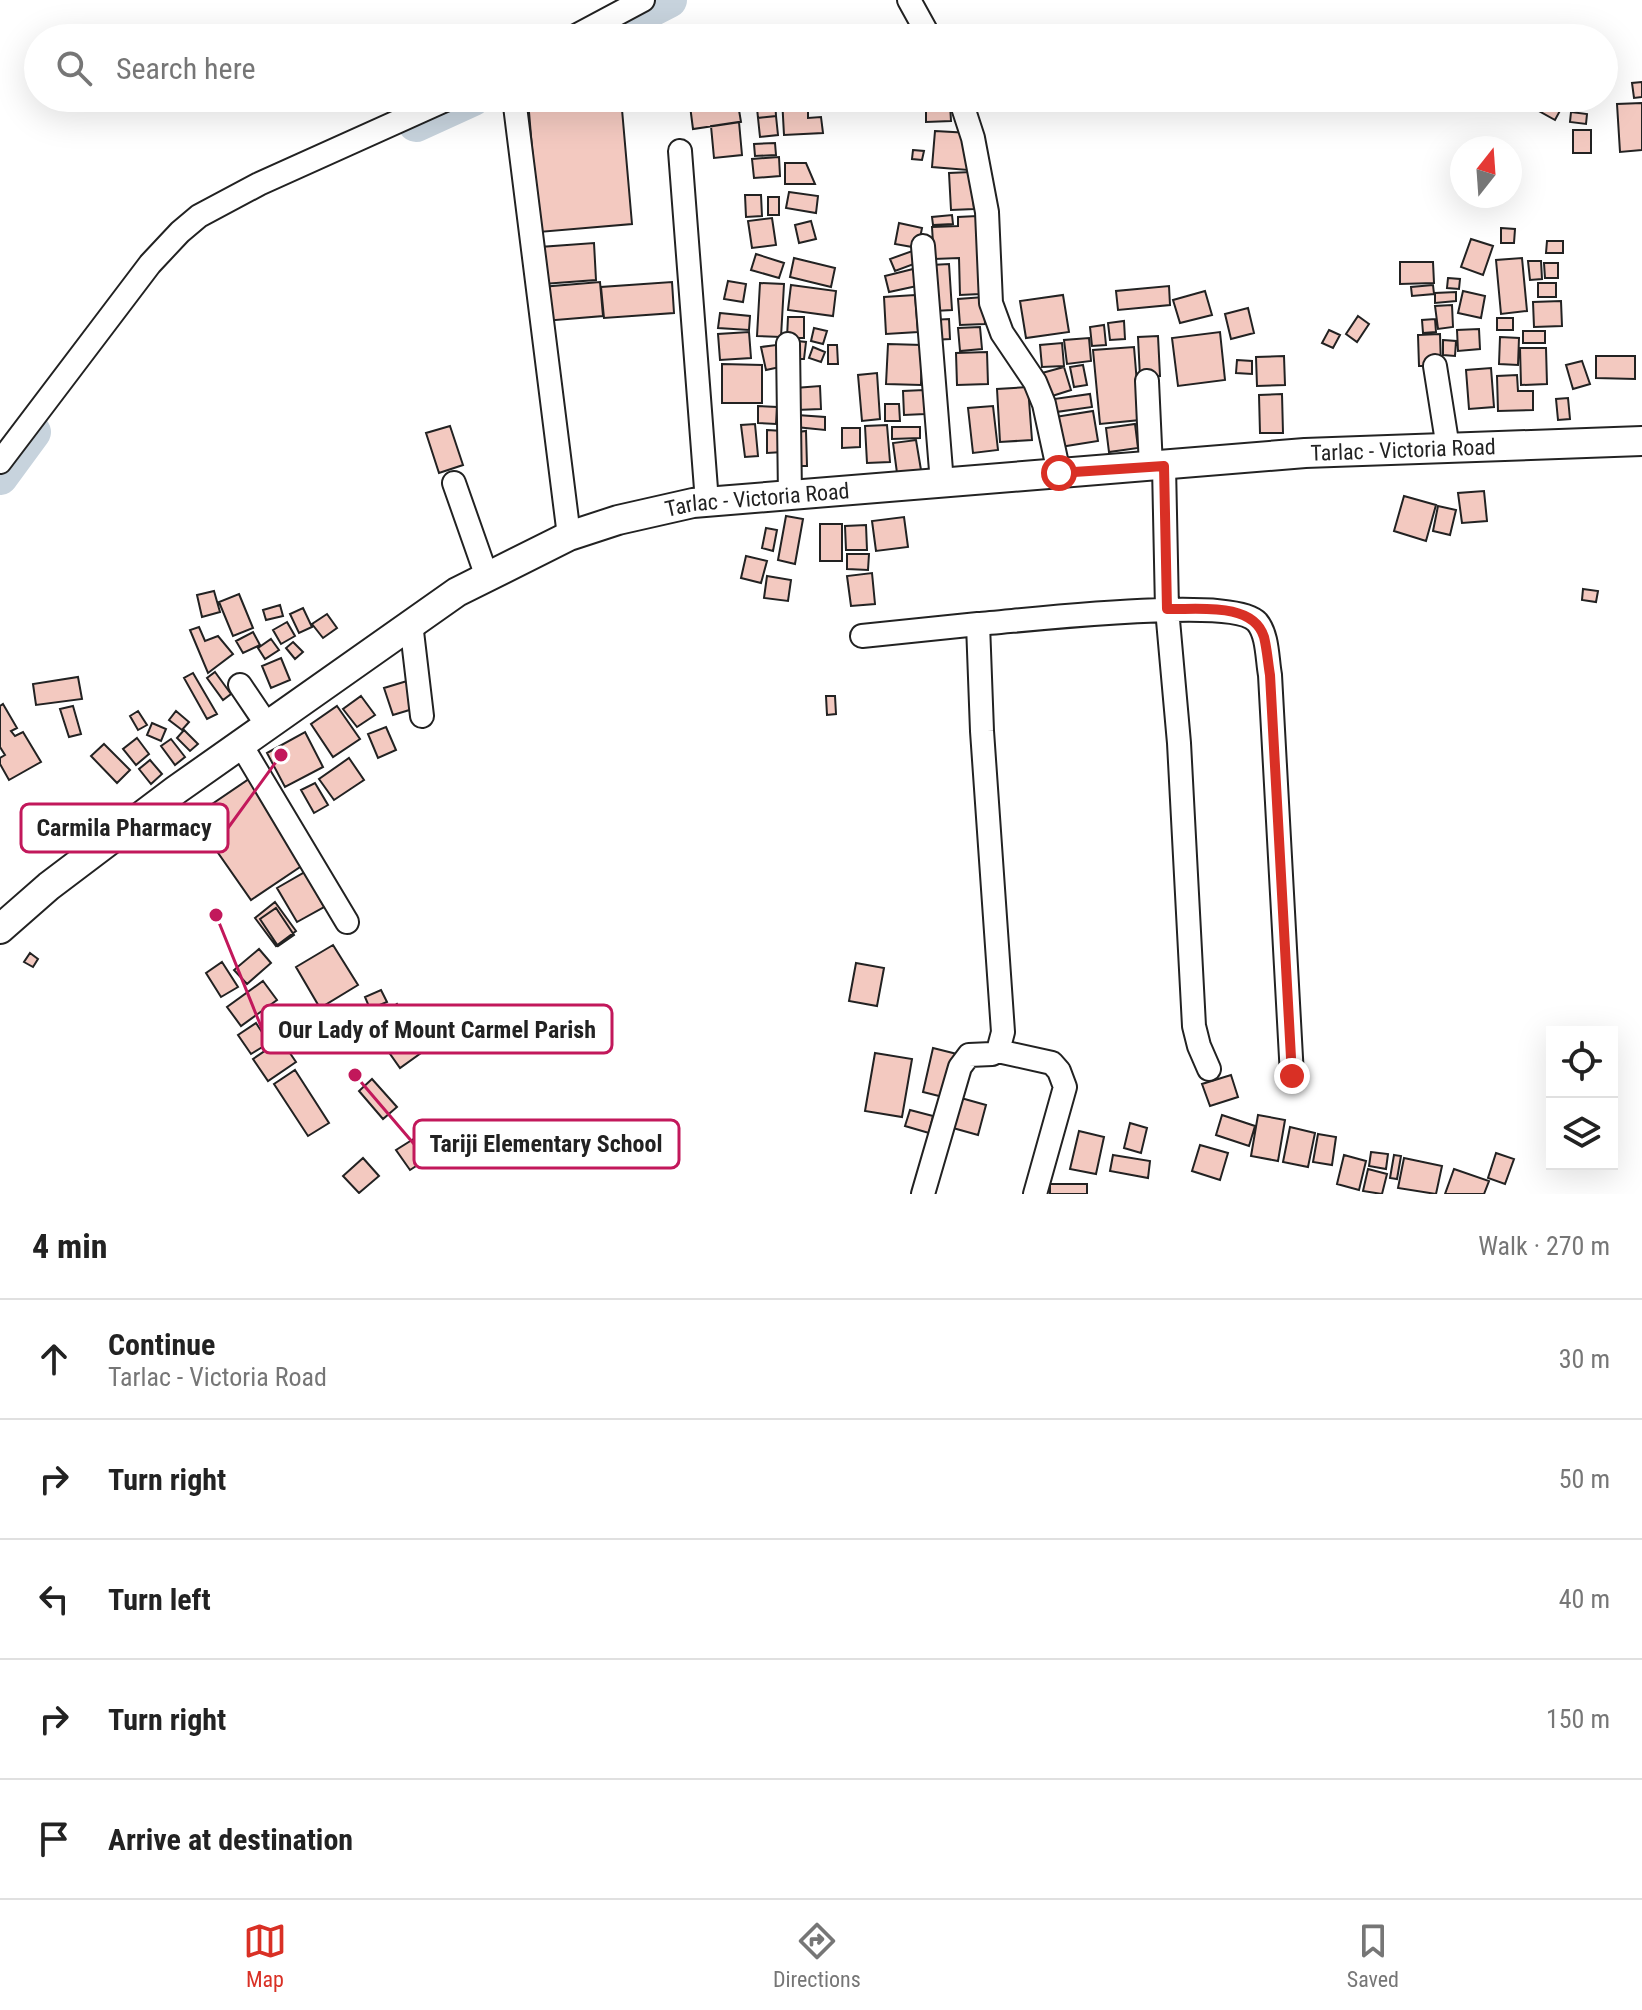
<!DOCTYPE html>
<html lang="en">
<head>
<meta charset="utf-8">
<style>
	body { margin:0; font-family:"Roboto Condensed",sans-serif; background:#f2f2f2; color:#222 }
	.controls { position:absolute; right:24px; bottom:24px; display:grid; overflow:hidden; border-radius:0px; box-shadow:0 8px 32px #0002 }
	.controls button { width:72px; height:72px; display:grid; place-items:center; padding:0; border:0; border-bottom:2px solid #e0e0e0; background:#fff; color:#222; font:40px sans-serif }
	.compass { position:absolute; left:1450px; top:136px; width:72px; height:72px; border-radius:50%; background:#fff; box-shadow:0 8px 32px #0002; rotate:17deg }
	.stop { position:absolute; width:24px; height:24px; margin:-18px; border:6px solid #d93025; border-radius:50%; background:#fff }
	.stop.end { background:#d93025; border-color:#fff; box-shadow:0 2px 8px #0008 }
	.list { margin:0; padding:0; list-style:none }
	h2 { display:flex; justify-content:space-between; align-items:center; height:104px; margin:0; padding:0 32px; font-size:34px }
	h2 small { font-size:26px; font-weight:400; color:#767676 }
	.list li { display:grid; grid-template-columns:52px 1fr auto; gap:24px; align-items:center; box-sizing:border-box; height:120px; padding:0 32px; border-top:2px solid #e0e0e0 }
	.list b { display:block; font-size:30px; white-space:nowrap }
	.list p { margin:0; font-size:26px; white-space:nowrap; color:#767676 }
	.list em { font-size:26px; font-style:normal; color:#767676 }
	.icon { flex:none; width:44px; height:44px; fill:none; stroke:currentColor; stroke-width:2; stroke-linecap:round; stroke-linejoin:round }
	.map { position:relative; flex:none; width:1642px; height:1194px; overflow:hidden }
	.search { position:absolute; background:#fff; box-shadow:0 8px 32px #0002; left:24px; right:24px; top:24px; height:88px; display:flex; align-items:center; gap:20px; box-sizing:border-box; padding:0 28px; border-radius:44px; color:#767676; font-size:30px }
	.sheet { height:704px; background:#fff }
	nav { display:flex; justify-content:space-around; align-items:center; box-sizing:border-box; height:112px; border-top:2px solid #e0e0e0; background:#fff; font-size:22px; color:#767676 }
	nav a { display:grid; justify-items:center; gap:4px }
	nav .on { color:#d93025 }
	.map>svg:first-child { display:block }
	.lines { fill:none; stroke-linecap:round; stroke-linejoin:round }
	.river { stroke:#c7d3dd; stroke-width:36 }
	.building { fill:#f3c9c0; stroke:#222; stroke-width:2 }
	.minor-casing { stroke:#222; stroke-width:26 }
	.major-casing { stroke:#222; stroke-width:32 }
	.minor { stroke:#fff; stroke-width:22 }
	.major { stroke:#fff; stroke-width:28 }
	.route { stroke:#d93025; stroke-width:10 }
	.labels { text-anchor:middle; stroke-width:6; stroke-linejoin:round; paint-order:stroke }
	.street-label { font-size:22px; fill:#222; stroke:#fff }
	.leader { fill:none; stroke:#c2185b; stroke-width:3 }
	.callout-dot { fill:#c2185b; stroke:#fff; stroke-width:3 }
	.callout { fill:#fff; stroke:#c2185b; stroke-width:3 }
	.callout-label { font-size:24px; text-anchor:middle; font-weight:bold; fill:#222 }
</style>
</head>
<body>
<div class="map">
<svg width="1642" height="1194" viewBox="0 0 1642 1194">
	<rect width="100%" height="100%" fill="#fff"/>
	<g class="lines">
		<!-- river -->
		<path class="river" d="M595,38l74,-38
			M416,124l57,-26
			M0,477l33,-45"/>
	</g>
	<!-- building -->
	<path class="building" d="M1642,82v15l-8,1 -2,-15z
		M551,98h70l11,126 -93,8 -11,-132z
		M689,98h48l4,24 -48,7z
		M756,98h19l1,18 -18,2z
		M782,98h37v4l-11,1v15l13,-1 2,16 -39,2z
		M1546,98l16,9 -7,13 -16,-9z
		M1642,103v47l-22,2 -3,-48z
		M950,104l1,17 -25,1v-17z
		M1571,112l16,2 -1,10 -16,-2z
		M776,116l2,19 -18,2 -2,-19z
		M739,122l3,33 -28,3 -3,-32z
		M1573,130h18v23h-18z
		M935,131l35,2 -2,37 -36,-3z
		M775,143l1,12 -21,1 -1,-12z
		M913,150l11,1 -2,9 -10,-1z
		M779,157l1,19 -26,2 -2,-19z
		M785,163h21l9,21h-30z
		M971,172l3,37 -23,1 -2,-37z
		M789,192l29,4 -2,17 -30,-5z
		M745,195h16l1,21 -16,1z
		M768,197h11v18h-11z
		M952,215l1,9 -20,1 -1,-8z
		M977,216l3,78 -20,1 -1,-37 -25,1 -2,-32 26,-1v-9z
		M772,218l4,27 -24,3 -4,-27z
		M811,221l5,18 -17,4 -4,-18z
		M899,223l23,5 -4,20 -23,-4z
		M1501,228l14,1 -1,14h-13z
		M1471,239l22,7 -10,29 -22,-8z
		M1547,241h16v12h-17z
		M594,243l2,37 -53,4 -3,-37z
		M918,249l4,12 -27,10 -5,-12z
		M756,254l28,9 -5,15 -28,-8z
		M794,258l41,10 -4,19 -41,-10z
		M1522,258l5,53 -26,3 -5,-54z
		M1528,261h13l1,18 -12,1z
		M1400,262h33l1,21 -34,1z
		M1544,263h14v15h-13z
		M949,264l3,46 -18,1 -3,-46z
		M913,269l4,17 -28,6 -4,-16z
		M1448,278l12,1 -1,10 -12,-1z
		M728,281l18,3 -3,18 -19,-3z
		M600,282l3,34 -59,5 -3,-34z
		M672,282l2,31 -70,5 -3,-31z
		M760,283l24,1 -3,53 -24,-1z
		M1538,283h18v14h-18z
		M791,285l45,6 -3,25 -45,-6z
		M1433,285l1,9 -22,2 -1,-9z
		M1169,286l1,19 -52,5 -2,-19z
		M1205,291l7,24 -32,8 -7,-23z
		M1463,291l22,5 -4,22 -23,-5z
		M1456,292v9l-21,2v-10z
		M915,295l3,37 -32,2 -2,-37z
		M1063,295l6,37 -43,6 -6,-37z
		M984,297l1,27 -25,1 -2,-26z
		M1561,301l1,25 -28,1 -1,-25z
		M1452,305l1,22 -15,2 -3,-23z
		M1248,308l6,25 -23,6 -6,-25z
		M720,313l30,3 -1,14 -31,-2z
		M1358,316l11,8 -12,18 -11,-8z
		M788,317h16v21h-17z
		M1497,318h16v12h-16z
		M949,319l1,20 -17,1 -1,-20z
		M1435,319l1,13 -13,1 -1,-13z
		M1124,321l1,18 -15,1 -2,-17z
		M1104,325l2,20 -14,1 -2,-19z
		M980,327l2,22 -22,2 -2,-23z
		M814,328l13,3 -4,13 -12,-3z
		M1479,329l1,20 -22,2 -1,-21z
		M1329,330l11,5 -7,13 -11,-5z
		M1523,331h22v12h-22z
		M749,332l2,26 -31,2 -2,-26z
		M1220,332l5,48 -47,6 -6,-48z
		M1440,334l1,32h-22l-1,-31z
		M1158,336l2,40 -20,1 -2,-40z
		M1500,337l19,1 -1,27 -19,-1z
		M1089,338l2,23 -24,3 -3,-24z
		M1443,340l13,1 -1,15 -12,-1z
		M797,341l9,1 -2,17h-8z
		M1062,343l2,23 -22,1 -2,-22z
		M888,344l34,1 -1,40 -35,-1z
		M776,345l4,22 -14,3 -5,-23z
		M828,345h9l1,19h-10z
		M813,347l12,5 -4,10 -12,-4z
		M1134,347l6,73 -40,4 -7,-74z
		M1520,348h26l1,36 -26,1z
		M987,352l1,32 -31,1 -1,-32z
		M1284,356l1,29 -28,1 -1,-29z
		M1596,356h39v23l-39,-1z
		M1237,360l15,1v13l-16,-1z
		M1582,361l8,23 -17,5 -7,-24z
		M722,364l40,1v38h-40z
		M1083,365l4,20 -13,2 -4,-20z
		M1064,367l7,23 -22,7 -7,-24z
		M1491,368l3,39 -25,2 -3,-39z
		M877,373l3,46 -18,2 -4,-46z
		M1517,375l1,16h15v19l-35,1 -1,-35z
		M820,386l1,23 -25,1 -1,-22z
		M1028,387l4,53 -32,2 -3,-53z
		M924,390l1,24 -21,1 -1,-24z
		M1090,394l2,13 -36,5 -2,-13z
		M1282,394l1,39h-23l-1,-38z
		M1568,398l2,21 -12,1 -2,-21z
		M885,404h14l1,17h-15z
		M758,406l19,1 -1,17 -18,-1z
		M993,406l5,44 -25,3 -5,-45z
		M1093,411l5,30 -38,6 -5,-30z
		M797,415l28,2v13l-29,-3z
		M755,424l3,32 -13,1 -4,-32z
		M1135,424l3,24 -29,4 -3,-24z
		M887,425l3,37 -23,1 -2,-37z
		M450,426l13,39 -24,8 -13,-40z
		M892,427h28v11l-28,1z
		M842,428h18v19l-18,1z
		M767,430l16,1v21l-16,1z
		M806,431l1,35h-8l-1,-34z
		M916,440l5,30 -24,3 -4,-30z
		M1484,491l3,30 -25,2 -4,-30z
		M1404,496l32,9 -10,36 -32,-10z
		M1438,506l18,4 -6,25 -17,-4z
		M786,516l17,3 -8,45 -17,-4z
		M904,517l4,30 -32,4 -4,-30z
		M820,524h22v37h-22z
		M866,525l1,25h-21l-1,-24z
		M766,528l11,2 -4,21 -11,-3z
		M847,554h22l-1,16 -21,-1z
		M746,556l21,5 -6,22 -20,-5z
		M872,573l3,31 -24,2 -4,-30z
		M767,576l24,4 -3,21 -24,-3z
		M1583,589l15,2 -2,11 -14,-2z
		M214,591l6,21 -18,5 -5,-22z
		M239,594l14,34 -20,8 -14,-34z
		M280,605l3,11 -17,4 -3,-10z
		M303,608l9,19 -13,6 -9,-19z
		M327,614l10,14 -14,10 -11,-14z
		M287,622l8,14 -14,8 -8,-14z
		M199,627l6,14 13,-5 15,18 -25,19 -18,-43z
		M253,632l7,13 -17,8 -7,-12z
		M271,639l8,11 -14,9 -7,-11z
		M293,642l10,10 -8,7 -9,-11z
		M281,658l9,22 -19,8 -9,-22z
		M215,672l16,22 -8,6 -16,-22z
		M193,673l24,41 -10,5 -23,-41z
		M78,677l4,22 -46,6 -3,-21z
		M407,681l9,27 -23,7 -9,-27z
		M361,696l14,19 -18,12 -14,-18z
		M826,696h9l1,18 -9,1z
		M3,704l14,24 -6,3 4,5 8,-4 18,30 -32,18 -9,-16v-6l5,-3 -5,-8v-41z
		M73,706l8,28 -12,3 -9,-28z
		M337,706l23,33 -27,18 -22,-33z
		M138,711l9,14 -9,5 -8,-14z
		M176,711l13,11 -7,8 -13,-10z
		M152,723l14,6 -5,12 -14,-6z
		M386,727l10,23 -18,8 -10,-24z
		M184,730l14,14 -8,7 -13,-13z
		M305,732l18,35 -38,20 -18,-34z
		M137,738l12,16 -13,11 -13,-16z
		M171,739l14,18 -10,8 -14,-19z
		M104,744l26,26 -13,13 -26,-27z
		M349,758l15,22 -30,20 -15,-21z
		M150,760l12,14 -11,10 -12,-15z
		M249,779l57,84 -55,37 -58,-83z
		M315,783l13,22 -14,8 -13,-23z
		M305,872l19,35 -27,15 -20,-34z
		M275,902l21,29 -20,15 -21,-28z
		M276,908l18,27 -16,11 -18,-27z
		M333,945l25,40 -38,23 -24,-41z
		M259,949l12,14 -24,21 -13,-14z
		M30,953l8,6 -5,8 -9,-5z
		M222,962l16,25 -17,10 -15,-24z
		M856,963l28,5 -7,38 -28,-5z
		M263,981l14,19 -36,26 -14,-19z
		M381,990l6,12 -17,7 -5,-12z
		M397,1004l31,44 -28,20 -31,-44z
		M256,1023l13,20 -18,11 -13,-19z
		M281,1040l15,22 -28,19 -15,-22z
		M933,1048l28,7 -10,44 -28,-7z
		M875,1053l37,6 -10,58 -37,-6z
		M295,1070l34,53 -21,13 -34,-52z
		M1231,1075l7,22 -28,9 -8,-22z
		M372,1079l25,28 -14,12 -24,-28z
		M961,1098l25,7 -8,30 -25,-7z
		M910,1110l23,6 -4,17 -24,-7z
		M1222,1115l33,11 -6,20 -33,-11z
		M1258,1115l27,5 -7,41 -27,-5z
		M439,1123l13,20 -42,27 -14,-20z
		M1130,1123l17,5 -6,25 -17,-5z
		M1290,1127l25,6 -7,34 -25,-5z
		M1079,1131l25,6 -8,37 -26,-5z
		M1318,1134l18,3 -4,28 -19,-3z
		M1200,1145l28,8 -8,27 -28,-9z
		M1371,1152l17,2 -2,15 -17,-3z
		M1496,1153l18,6 -9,25 -17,-6z
		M1113,1155l37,6 -2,17 -38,-7z
		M1344,1155l22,6 -7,29 -22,-6z
		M1394,1155l7,1 -4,23 -7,-1z
		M363,1158l16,18 -20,17 -16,-17z
		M1404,1158l38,8 -6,28 -38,-6z
		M1368,1169l19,5 -5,20 -19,-3z
		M1454,1169l35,12 -5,13h-39z
		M1050,1184h37v10h-37z"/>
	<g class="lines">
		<!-- minor casing -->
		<g class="minor-casing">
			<path id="minor" d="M909,0l21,38
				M572,38l71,-38
				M514,98l55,438
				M960,98l13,40 14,74 4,91 11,30 33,49 9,22 15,69
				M680,151l27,351
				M923,246l19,237
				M788,344l2,152
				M1435,366l13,82
				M1147,381l4,86
				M0,462l150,-198 30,-32 19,-16 60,-32 191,-86
				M1164,466l3,143 12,134 15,283 5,20 10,23
				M454,483l33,94
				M411,623l11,93
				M862,636l116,-12
				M240,685l27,40
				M240,743l107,179
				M998,1051l54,12 7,8 6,16 -30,107
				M923,1194l37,-127 9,-12 23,-1 6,-3 5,-19 -21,-301 -4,-107c44,-3 254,-29 279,-2 11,13 10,37 13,53l22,401"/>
		</g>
		<!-- major casing -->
		<g class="major-casing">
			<g id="major">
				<path id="s1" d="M0,929l49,-43 127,-96 281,-198 112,-56 49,-16 75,-17 612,-50 337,-12"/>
			</g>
		</g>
		<!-- minor -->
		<use href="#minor" class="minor"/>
		<!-- major -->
		<use href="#major" class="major"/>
	</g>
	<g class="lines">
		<!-- route -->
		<path class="route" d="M1059,473l105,-7 3,143c29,1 86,-8 97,28 3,12 4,26 6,38l22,401"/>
	</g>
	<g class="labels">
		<!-- street labels -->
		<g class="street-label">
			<text dy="8" stroke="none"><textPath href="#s1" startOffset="1534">Tarlac - Victoria Road</textPath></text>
			<text dy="8" stroke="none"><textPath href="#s1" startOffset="886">Tarlac - Victoria Road</textPath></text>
		</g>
	</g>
	<!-- callouts -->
	<path class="leader" d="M281 755L228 828M216 915L262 1029M355 1075L414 1144"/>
	<g class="callout-dot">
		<circle cx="281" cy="755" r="8"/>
		<circle cx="216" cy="915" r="8"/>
		<circle cx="355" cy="1075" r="8"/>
	</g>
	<g class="callout">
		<rect x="21" y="804" width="207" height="48" rx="8"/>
		<rect x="262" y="1005" width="350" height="48" rx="8"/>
		<rect x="414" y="1120" width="265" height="48" rx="8"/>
	</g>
	<g class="callout-label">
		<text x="124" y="836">Carmila Pharmacy</text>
		<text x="437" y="1038">Our Lady of Mount Carmel Parish</text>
		<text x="546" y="1152">Tariji Elementary School</text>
	</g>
</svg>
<div class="controls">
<button><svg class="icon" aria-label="locate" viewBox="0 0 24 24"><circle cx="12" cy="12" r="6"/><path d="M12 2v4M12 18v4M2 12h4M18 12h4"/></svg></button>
<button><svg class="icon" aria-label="layers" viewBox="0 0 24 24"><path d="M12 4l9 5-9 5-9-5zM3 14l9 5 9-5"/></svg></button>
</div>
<svg class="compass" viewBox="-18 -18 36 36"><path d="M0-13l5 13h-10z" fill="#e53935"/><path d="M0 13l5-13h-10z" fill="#767676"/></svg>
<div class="stop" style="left:1059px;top:473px"></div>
<div class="stop end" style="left:1292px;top:1076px"></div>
<div class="search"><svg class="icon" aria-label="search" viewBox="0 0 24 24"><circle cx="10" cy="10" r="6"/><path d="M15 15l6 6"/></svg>Search here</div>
</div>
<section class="sheet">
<h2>4 min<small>Walk · 270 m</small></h2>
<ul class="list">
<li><svg class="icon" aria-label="ahead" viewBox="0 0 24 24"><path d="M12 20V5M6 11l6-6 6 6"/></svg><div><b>Continue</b><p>Tarlac - Victoria Road</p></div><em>30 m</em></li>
<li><svg class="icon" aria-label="right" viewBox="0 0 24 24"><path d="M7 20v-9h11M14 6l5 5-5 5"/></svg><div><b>Turn right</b></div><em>50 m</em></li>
<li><svg class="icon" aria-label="left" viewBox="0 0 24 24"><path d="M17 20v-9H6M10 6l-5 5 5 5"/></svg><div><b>Turn left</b></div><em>40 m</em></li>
<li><svg class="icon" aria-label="right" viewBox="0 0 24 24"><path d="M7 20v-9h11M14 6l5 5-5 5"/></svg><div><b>Turn right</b></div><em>150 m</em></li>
<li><svg class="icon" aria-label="arrive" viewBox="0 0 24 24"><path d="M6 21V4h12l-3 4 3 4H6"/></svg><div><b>Arrive at destination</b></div></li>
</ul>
</section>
<nav>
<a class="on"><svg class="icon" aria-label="map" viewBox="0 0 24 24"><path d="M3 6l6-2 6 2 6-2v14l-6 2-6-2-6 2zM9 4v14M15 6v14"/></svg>Map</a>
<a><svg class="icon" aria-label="directions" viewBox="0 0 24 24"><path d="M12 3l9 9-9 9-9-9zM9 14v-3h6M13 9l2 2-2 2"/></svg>Directions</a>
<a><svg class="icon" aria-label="saved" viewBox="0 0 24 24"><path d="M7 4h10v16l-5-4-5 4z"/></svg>Saved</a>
</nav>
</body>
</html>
